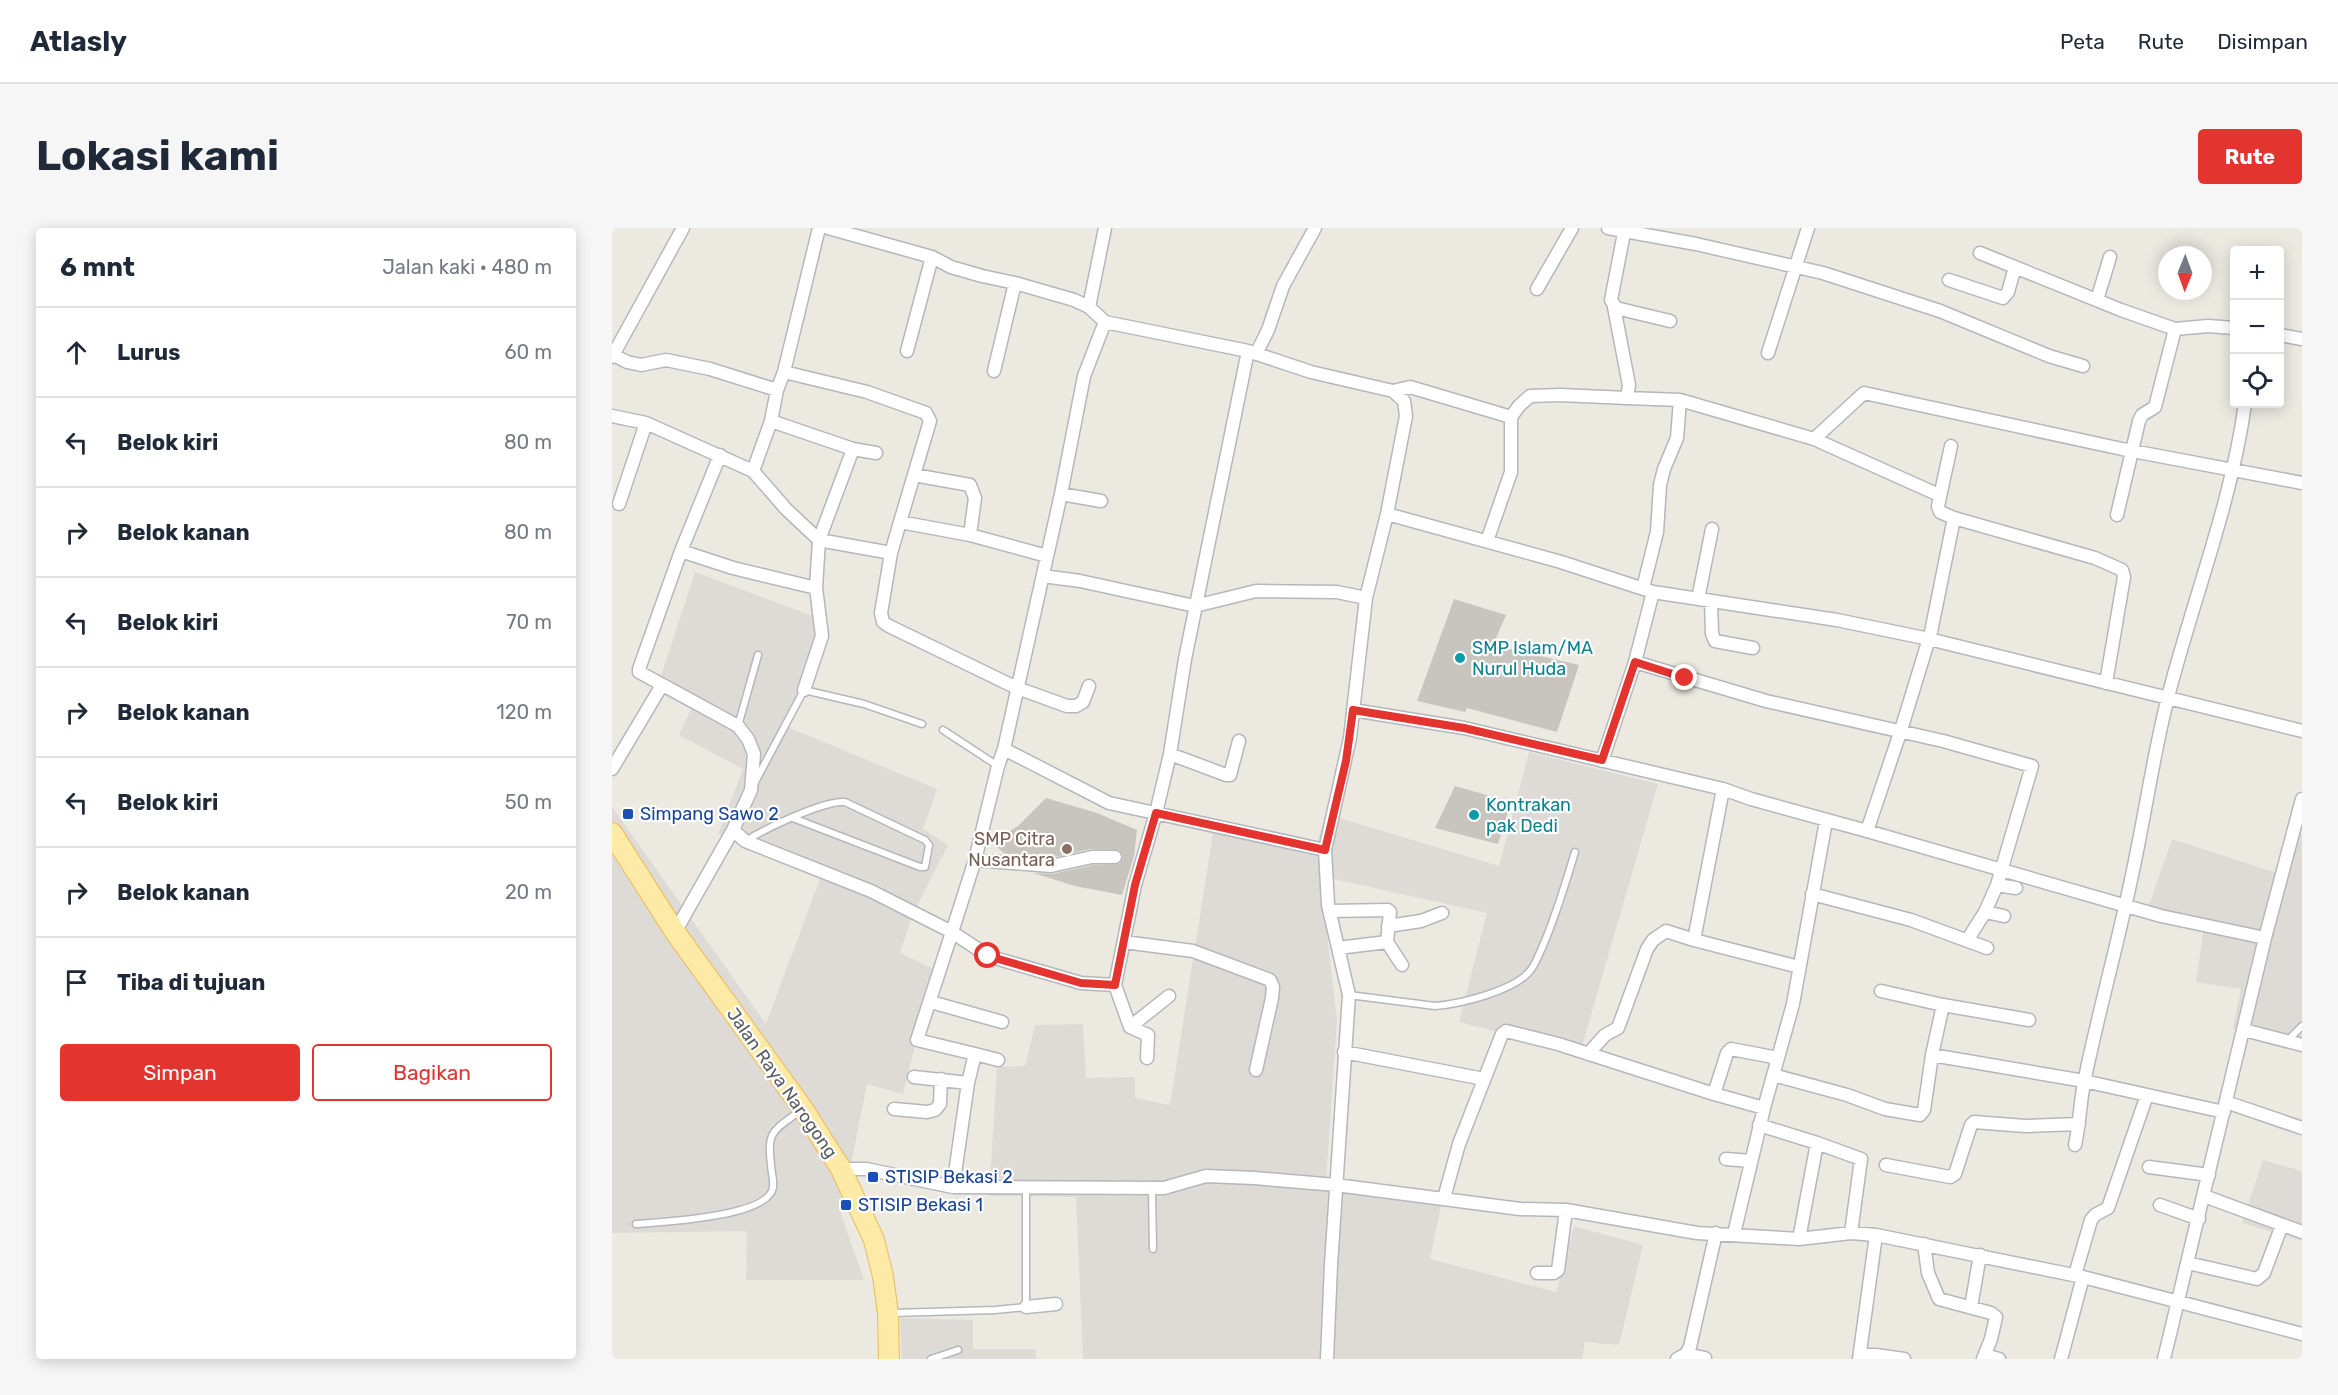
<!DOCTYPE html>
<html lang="id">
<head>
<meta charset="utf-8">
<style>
	body { margin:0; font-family:Rubik,sans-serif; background:#f6f6f7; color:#1f2937 }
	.controls { position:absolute; right:18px; top:18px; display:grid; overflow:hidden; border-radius:6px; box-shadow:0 3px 15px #0003 }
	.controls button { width:54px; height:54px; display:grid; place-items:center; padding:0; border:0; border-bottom:2px solid #e0e1e3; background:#fff; color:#1f2937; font:30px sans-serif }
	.compass { position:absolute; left:1546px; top:18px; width:54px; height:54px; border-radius:50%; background:#fff; box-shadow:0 3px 15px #0003; rotate:181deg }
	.stop { position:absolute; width:18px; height:18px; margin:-14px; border:4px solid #e33430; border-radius:50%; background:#fff }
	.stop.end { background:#e33430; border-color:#fff; box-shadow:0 2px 6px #0008 }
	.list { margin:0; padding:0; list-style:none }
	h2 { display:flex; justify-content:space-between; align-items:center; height:78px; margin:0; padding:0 24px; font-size:26px }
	h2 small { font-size:20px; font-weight:400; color:#747a83 }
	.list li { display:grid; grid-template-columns:39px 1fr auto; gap:18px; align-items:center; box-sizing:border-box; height:90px; padding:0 24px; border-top:2px solid #e0e1e3 }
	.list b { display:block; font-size:22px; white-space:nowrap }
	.list em { font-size:20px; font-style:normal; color:#747a83 }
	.actions { display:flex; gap:12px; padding:18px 24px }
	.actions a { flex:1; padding:14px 0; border:2px solid #e33430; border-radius:6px; text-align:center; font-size:21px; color:#e33430 }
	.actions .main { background:#e33430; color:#fff }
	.icon { flex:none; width:33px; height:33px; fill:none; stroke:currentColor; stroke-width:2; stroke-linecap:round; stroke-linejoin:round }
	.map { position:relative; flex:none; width:1690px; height:1131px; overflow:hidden; border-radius:6px }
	header { display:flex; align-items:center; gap:36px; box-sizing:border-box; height:84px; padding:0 30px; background:#fff; border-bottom:2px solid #e0e1e3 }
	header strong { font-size:28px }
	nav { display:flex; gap:33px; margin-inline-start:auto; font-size:21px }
	.intro { display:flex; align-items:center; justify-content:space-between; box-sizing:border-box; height:144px; padding:0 36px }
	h1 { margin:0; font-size:42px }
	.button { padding:15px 27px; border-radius:6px; background:#e33430; color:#fff; font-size:21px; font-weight:700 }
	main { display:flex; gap:36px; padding:0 36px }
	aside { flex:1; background:#fff; border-radius:6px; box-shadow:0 3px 15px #0003 }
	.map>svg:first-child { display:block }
	.industrial { fill:#dedbd6 }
	.building { fill:#c8c4be }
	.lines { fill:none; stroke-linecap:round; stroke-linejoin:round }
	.service-casing { stroke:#b4b7bb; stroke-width:9 }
	.minor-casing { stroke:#b4b7bb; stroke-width:15 }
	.primary-casing { stroke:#edbc5a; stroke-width:22 }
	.service { stroke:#fff; stroke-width:6 }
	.minor { stroke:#fff; stroke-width:12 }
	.primary { stroke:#fceaa6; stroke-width:20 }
	.route { stroke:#e33430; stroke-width:8 }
	.culture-dot { fill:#0f9aa8; stroke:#fff; stroke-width:2 }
	.transit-dot { fill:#1a4fb4; stroke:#fff; stroke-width:2 }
	.education-dot { fill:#8d6e63; stroke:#fff; stroke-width:2 }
	.labels { text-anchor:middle; stroke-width:4.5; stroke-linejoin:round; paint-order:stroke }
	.culture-label { font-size:18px; fill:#0d838f; stroke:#fff; text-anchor:start }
	.transit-label { font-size:18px; fill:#164399; stroke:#fff; text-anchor:start }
	.education-label { font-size:18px; fill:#785e54; stroke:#fff; text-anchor:end }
	.street-label { font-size:18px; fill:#5a5e62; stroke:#fff }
</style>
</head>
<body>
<header>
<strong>Atlasly</strong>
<nav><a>Peta</a><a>Rute</a><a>Disimpan</a></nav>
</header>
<div class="intro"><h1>Lokasi kami</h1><a class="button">Rute</a></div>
<main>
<aside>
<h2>6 mnt<small>Jalan kaki · 480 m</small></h2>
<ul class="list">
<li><svg class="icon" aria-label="ahead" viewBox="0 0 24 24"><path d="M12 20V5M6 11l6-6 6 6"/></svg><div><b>Lurus</b></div><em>60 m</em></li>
<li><svg class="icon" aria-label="left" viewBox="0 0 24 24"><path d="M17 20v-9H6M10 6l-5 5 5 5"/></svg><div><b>Belok kiri</b></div><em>80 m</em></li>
<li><svg class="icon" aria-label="right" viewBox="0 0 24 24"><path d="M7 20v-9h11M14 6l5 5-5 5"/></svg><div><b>Belok kanan</b></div><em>80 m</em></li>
<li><svg class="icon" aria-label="left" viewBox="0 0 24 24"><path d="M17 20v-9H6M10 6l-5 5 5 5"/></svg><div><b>Belok kiri</b></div><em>70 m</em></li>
<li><svg class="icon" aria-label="right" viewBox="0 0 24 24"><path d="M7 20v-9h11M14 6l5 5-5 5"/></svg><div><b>Belok kanan</b></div><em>120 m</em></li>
<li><svg class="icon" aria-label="left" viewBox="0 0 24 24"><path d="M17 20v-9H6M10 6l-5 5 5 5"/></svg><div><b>Belok kiri</b></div><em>50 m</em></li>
<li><svg class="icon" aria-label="right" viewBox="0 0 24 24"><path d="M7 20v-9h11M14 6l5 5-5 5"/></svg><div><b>Belok kanan</b></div><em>20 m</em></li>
<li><svg class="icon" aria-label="arrive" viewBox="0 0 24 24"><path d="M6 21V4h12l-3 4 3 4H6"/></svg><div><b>Tiba di tujuan</b></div></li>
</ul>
<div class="actions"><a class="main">Simpan</a><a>Bagikan</a></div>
</aside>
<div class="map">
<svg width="1690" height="1131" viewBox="0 0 1690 1131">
	<rect width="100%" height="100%" fill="#ece9e1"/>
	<!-- industrial -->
	<path class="industrial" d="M83,344l121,45 2,23 -33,86 152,63 -14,40 25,16 -36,71 -12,37 34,16 -31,125 -36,-10 -26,130 23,66h-118l1,-49 -135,2v-426l154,217 55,-148 -103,-42 25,-65 -64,-34 12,-26 -35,-18z
		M917,524l129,32 -78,269 -121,-31 28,-109 -167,-37 17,143 -11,162 116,20 -12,58 126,33 18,-66 69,19 -24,100 -34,-3 -3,17h-499l-7,-162 -87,-1 8,-129 28,-1 10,-41 48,-1 3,54 49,-1v21l35,7 43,-272 102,16 11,-35 173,52z
		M1682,604l8,2v210l-69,-16 8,-39 -45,-7 8,-56 -57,-15 25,-72 108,35z
		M1651,932l39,11v70l-60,-18z
		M288,1090l73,2v29h62l1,10h-134z"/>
	<!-- building -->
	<path class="building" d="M842,371l52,16 -13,30 86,20 -22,67 -90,-24 -2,4 -48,-11z
		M843,558l56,16 -13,42 -63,-16z
		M434,570l51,15 40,17 -3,26 -12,39 -47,-9 -42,-13 19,1 41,-9 26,-1 4,-6 -4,-8 -29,-1 -40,9 -45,-4 -14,-12 27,-16z"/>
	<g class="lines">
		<!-- service casing -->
		<g class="service-casing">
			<path id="service" d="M126,498l20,-71
				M331,502l55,36
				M143,554l49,-92 60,14 58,20
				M135,612c20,-12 77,-40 98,-38l80,38 4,5 -4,22h-5l-127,-49
				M737,767l86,11c25,-2 78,-15 94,-34 6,-6 9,-16 13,-24 14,-32 23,-63 33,-96
				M1676,812l14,-14
				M540,960l1,61
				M24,996c25,-2 134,-7 137,-37 1,-7 -2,-16 -2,-23 -5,-34 4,-34 30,-54
				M280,1085l103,-3 31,-3v-120
				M319,1131l27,-9"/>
		</g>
		<!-- minor casing -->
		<g class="minor-casing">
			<path id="minor" d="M216,0l104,29 19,10 31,9 33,7 59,17 15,7 16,15
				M996,0l88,16 127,29 117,38 109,45 34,10
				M1012,5l-13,67 5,8 54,13
				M1368,25l141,57 54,19 33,-3 26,2
				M1337,52l54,18 5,-6 7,-25
				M925,61l35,-61
				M1485,72l13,-43
				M477,79l16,-79
				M1002,79l15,78 -2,13 53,2 134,39 50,-46 258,56 180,34
				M1668,107l22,4
				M295,123l25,-94
				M1156,125l40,-125
				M644,126l12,-24 15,-44 32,-58
				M2,127l13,7 14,3 25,-5 44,9 67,21
				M0,129l71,-129
				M382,143l21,-88
				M172,144l83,20 59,21 4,8 -30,101
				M781,163l17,-4 101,30
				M0,188l34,7 107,48 33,38 33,31 72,13 9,-31 70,13 77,21
				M159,193l82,28 23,4
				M1202,211l125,56
				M108,227l-39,96 -42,118v3l99,54 10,13 6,15 -3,36 -18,40
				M141,243l18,-50 6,-31 7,-18 35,-144
				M302,247l56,10 5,13 -5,37
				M449,266l40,7
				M7,276l27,-81
				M775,286l174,48 92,30 184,28 92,19 373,92
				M1505,287l22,-94 3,-6 13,-8 20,-78
				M1342,290l141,40 27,12 2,7 -18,106
				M875,313l24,-69v-55l8,-11 11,-10 30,-1 67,3
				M69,323l52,17 83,20
				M279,325l-10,60 2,9 6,4 128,62 50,18h9l7,-4 6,-16
				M431,348l37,5 115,25 61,-15 81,1 29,6
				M1031,360l14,-56 3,-47 4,-16 13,-31 3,-38
				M1086,371l14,-70
				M1099,373l1,33 3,7 38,7
				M1023,434l131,39 177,40 89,25 -35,119 -12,27 19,4
				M192,462l18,-54 -6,-48 3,-48 34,-91
				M741,482l111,18 259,61 28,10 116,32 294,85 104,22
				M392,521l105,54 216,47
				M558,526l56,21h4l9,-34
				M990,533l33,-99 18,-70
				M0,541l50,-84
				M1255,603l34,-101 30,-98 23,-114 -14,-6 -2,-6 13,-60
				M363,632l76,6 41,-9h23
				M1385,657l19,3
				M1200,666l99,26 76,28
				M718,683l58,-1 2,2 -3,30
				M776,698l33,-5 21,-8
				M63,704l58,-102 12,11 126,50 81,41 23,-72 23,-94 6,-17 57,-255 23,-118 21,-54 143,29 63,21 82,19 11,10 2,15 -19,98 -21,84 -16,140 -25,112 3,55 21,90 -18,270 -4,94
				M1356,711l17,-27
				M1082,712l105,27
				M512,714l69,9 77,29 3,7 -1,11 -16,72
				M726,720l49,-6 15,23
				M503,757l15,42 18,8 -1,23
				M319,774l71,20
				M1331,777l86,15
				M518,799l39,-31
				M1632,802l58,15
				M732,824l140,27
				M363,826l-58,-14 35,-108 36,24 93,27 34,2 20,-100 21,-72 14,-59 15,-95 63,-308
				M976,826l17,-19 13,-7 29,-79 6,-9 13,-9 28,9 29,-151
				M1320,827l152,26 140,31
				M1161,847l74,20 38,14 35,6 4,-5 8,-55 11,-50 -62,-14
				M302,849l54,6 -15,104
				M356,855l7,-29 23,6
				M1102,866l13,-41 4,-4 47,9
				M1614,874l76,26
				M282,881l33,3 8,-2 5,-6 1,-25
				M1147,897l58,18
				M1463,917c5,-22 5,-45 10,-67 14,-68 33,-135 47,-203 13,-59 21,-119 36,-178 25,-98 63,-192 77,-293
				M1114,931l25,2
				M1274,937l64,12 5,-3 16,-49 3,-3 51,4 54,-2
				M1537,939l60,8
				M229,941h25l87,18 211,1 42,-12 48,2 82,7 184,24 46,1 131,23 102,6 52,-6 25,2 207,42 219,57
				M1592,968l98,36
				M832,970l15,-54 43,-110 4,-3 52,13 156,50 50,14
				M1548,977l39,14
				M1122,1006l30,-126 29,-104 33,-183
				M1187,1011l18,-96 44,16 -10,74
				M1312,1016l4,29 11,26 52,14 5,4 -5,22 -8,20
				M1576,1035l69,16 7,-6 18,-48
				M925,1045h17l4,-3 8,-60
				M1463,1047l16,-55 4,-5 13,-7 39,-113
				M414,1079l30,-3
				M1359,1079l9,-52
				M1074,1126l19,4
				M1248,1127h16l28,4
				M1373,1127l14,4
				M1065,1131l9,-5 4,-7 26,-114
				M1247,1131l17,-124
				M1449,1131l22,-82
				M1552,1131l101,-421 37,-139"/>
		</g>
		<!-- primary casing -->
		<g class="primary-casing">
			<path id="primary" d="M0,605l63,99 128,177 38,60 33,71 9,36 5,38 1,45"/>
		</g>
		<!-- service -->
		<use href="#service" class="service"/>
		<!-- minor -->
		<use href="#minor" class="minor"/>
		<!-- primary -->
		<use href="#primary" class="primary"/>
	</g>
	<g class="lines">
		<!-- route -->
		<path class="route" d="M376,728l93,27 34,2 20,-100 21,-72 169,37 21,-89 7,-51 111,18 138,32 33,-98 50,16"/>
	</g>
	<!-- markers -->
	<g class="culture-dot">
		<circle cx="848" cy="430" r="6"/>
		<circle cx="862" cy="587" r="6"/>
	</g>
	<g class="transit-dot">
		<rect x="10" y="580" width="12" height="12" rx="3"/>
		<rect x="255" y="943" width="12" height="12" rx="3"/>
		<rect x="228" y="971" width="12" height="12" rx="3"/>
	</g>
	<circle class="education-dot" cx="455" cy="621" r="6"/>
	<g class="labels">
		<!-- culture labels -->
		<g class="culture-label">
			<text x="860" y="426">SMP Islam/MA<tspan x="860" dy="21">Nurul Huda</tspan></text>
			<text x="874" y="583">Kontrakan<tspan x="874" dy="21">pak Dedi</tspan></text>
		</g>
		<!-- transit labels -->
		<g class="transit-label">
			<text x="28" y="592">Simpang Sawo 2</text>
			<text x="273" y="955">STISIP Bekasi 2</text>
			<text x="246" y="983">STISIP Bekasi 1</text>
		</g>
		<!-- education labels -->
		<g class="education-label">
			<text x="443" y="617">SMP Citra<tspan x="443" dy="21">Nusantara</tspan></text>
		</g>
		<!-- street labels -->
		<g class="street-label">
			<text transform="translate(170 855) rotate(55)" y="6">Jalan Raya Narogong</text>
		</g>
	</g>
</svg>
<div class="controls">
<button>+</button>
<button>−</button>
<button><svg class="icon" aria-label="locate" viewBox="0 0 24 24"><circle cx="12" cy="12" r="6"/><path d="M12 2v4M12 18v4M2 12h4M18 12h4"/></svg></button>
</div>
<svg class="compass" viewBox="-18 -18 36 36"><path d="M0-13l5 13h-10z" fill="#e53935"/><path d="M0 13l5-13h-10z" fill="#747a83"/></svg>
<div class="stop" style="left:376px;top:728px"></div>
<div class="stop end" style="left:1073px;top:450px"></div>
</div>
</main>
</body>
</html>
